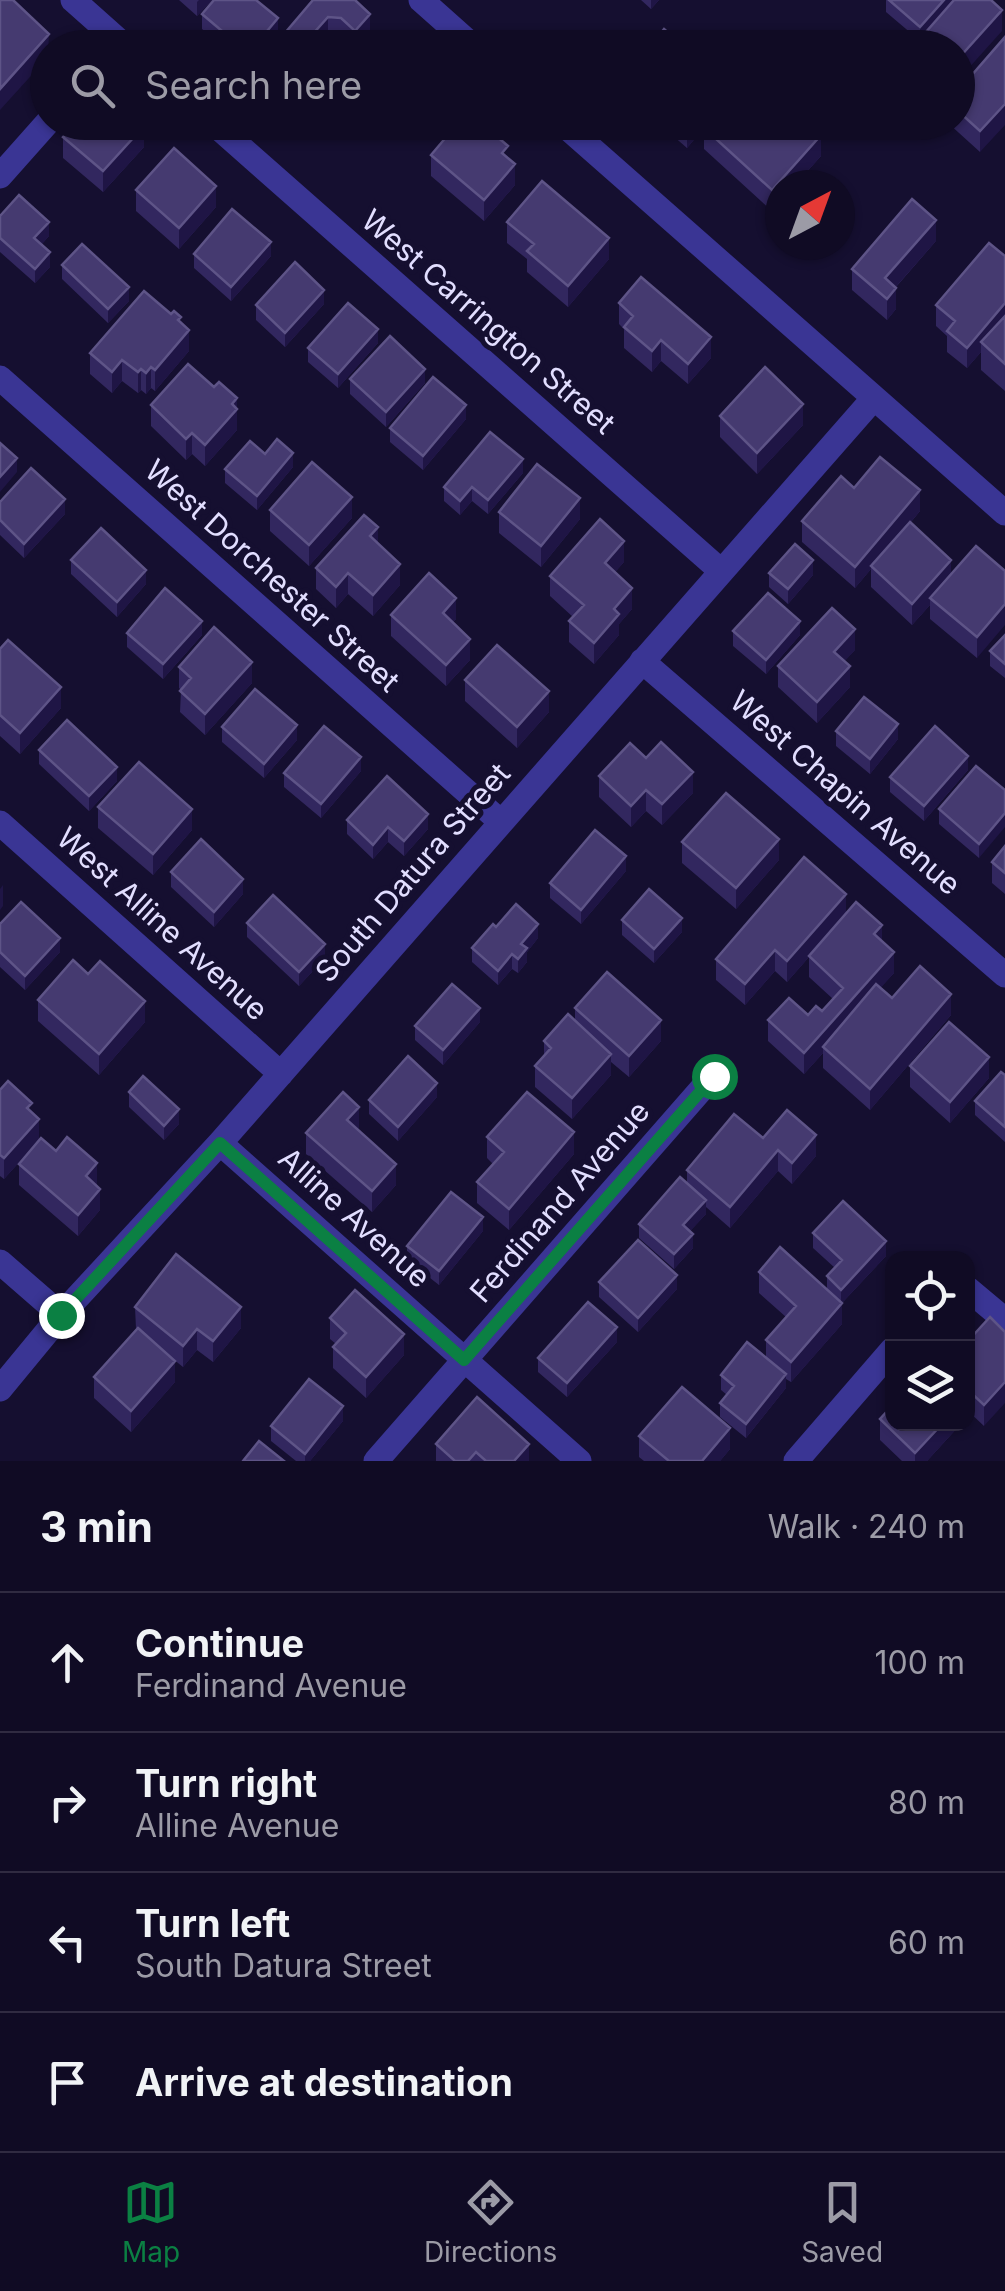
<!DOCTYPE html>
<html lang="en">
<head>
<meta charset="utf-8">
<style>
	body { margin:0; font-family:Inter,sans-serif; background:#1e1931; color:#f1f3f6 }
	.controls { position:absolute; right:30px; bottom:30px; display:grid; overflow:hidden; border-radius:20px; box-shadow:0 2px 8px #0004 }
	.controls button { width:90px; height:90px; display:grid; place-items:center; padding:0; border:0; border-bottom:2px solid #302b41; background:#100b24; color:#f1f3f6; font:50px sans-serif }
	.compass { position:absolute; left:765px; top:170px; width:90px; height:90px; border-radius:50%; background:#100b24; box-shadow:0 2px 8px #0004; rotate:41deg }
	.stop { position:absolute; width:30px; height:30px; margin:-22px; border:8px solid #0b8043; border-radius:50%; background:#fff }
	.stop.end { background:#0b8043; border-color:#fff; box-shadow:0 2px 10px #0008 }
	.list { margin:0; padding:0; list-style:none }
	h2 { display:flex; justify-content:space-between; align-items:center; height:130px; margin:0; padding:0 40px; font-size:42px }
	h2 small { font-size:32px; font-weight:400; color:#9c9ba6 }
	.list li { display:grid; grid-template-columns:65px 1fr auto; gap:30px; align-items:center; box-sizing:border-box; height:140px; padding:0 40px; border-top:2px solid #302b41 }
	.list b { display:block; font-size:38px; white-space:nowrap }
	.list p { margin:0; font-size:32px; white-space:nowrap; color:#9c9ba6 }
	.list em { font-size:32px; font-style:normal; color:#9c9ba6 }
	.icon { flex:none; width:55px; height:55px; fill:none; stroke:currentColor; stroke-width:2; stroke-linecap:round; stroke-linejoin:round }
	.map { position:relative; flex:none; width:1005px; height:1461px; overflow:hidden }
	.search { position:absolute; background:#100b24; box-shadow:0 2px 8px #0004; left:30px; right:30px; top:30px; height:110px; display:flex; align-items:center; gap:25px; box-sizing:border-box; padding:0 35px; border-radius:55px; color:#9c9ba6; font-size:38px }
	.sheet { height:690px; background:#100b24 }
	nav { display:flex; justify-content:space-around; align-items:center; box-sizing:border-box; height:140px; border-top:2px solid #302b41; background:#100b24; font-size:28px; color:#9c9ba6 }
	nav a { display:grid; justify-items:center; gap:5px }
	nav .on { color:#0b8043 }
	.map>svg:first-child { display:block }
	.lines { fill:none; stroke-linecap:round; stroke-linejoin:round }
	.street { stroke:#3a3594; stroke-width:25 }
	.wall { fill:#32275f }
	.shaded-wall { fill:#1f1545 }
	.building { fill:#453a70; stroke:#5e5487; stroke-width:2.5 }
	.route { stroke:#0b8043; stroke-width:12 }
	.labels { text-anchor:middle; stroke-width:10; stroke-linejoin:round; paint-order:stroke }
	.street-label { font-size:30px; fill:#e2deff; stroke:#150f30 }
</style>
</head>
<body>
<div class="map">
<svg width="1005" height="1461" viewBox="0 0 1005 1461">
	<rect width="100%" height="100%" fill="#150f30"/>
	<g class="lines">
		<!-- street -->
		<path class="street" d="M73,0l54,48
			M421,0l54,48
			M212,122l509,449
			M561,122l444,391
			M0,176l48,-54
			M0,378l501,444
			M642,661l363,314
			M0,823l281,251
			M220,1143l359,318
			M0,1262l61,53
			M968,1289l37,31
			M0,1389l61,-74 159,-172 654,-745
			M376,1461l337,-385
			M796,1461l96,-111"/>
	</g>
	<!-- wall -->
	<path class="wall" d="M179,0h33l-15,16z
		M313,0l57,35 -11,13h-10l-8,-9 -13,-1 -9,10h-45z
		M641,0h18l-8,9z
		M886,0h105l11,31 -83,9 -33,-28z
		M202,14l76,18 -13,16h-40l-23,-19z
		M1005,37l-25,115 -32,-29 10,-1v-31z
		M389,122h33l-14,17z
		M657,122h52l-22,26z
		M704,128l117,28 -26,29h-15l-8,26 -68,-62z
		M63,137l81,10 -41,45 -40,-34z
		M431,155l77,3 7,27 -31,36 -53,-45z
		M136,190l80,17 -37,42 -43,-38z
		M0,216l49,20 -8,9 9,22 -15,16 -35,-31z
		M507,222l102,37 -41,48 -41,-35v-13l-20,-16z
		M936,241l-40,46v22l-9,11 -35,-30v-21z
		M194,254l77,2 -40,45 -37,-33z
		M1005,256v135l-24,-21v-18l-14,16 -20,-16v-16l-11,-10v-21z
		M62,265l67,36 -21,22 -46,-44z
		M619,303l92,55 -23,26 -27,-23 -9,11 -28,-24v-19l-5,-5z
		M324,304l-39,43 -29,-27v-15z
		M181,323l8,28 -34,40 -4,-3 -5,6 -5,-4 -3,3 -16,-12 -10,12 -22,-19v-21z
		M378,343l-40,45 -30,-26v-14z
		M350,379l75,4 -39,44 -36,-33z
		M214,387l23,11v32l-32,36 -13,-12 -6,6 -35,-34v-21z
		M720,416l83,9 -46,49 -37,-37z
		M466,419l-43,51 -33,-28v-14z
		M265,454l28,13 -36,43 -32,-27v-14z
		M523,473l-35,41 -16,-13 -12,14 -16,-14v-14z
		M854,488l66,23 -9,11 40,52 54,-3 -28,87 -47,-39v-14l-18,20 -41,-38v-18l-16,19 -53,-46v-21z
		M0,502l65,12 -41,44 -24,-23z
		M270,510l82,8 -43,48 -39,-35z
		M499,512l81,7 -39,48 -42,-34z
		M378,544l22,41 -27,31 -25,-22 -12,14 -20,-19v-21z
		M71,560l75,24 -29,33 -46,-43z
		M624,562l-9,10 17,37 -13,15v11l-25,29 -25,-22v-21l4,-4 -23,-21v-20z
		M769,573l44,2 -25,29 -19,-17z
		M391,615l65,4 -3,3 17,38 -24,26 -55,-50z
		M733,631l67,4 -34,39 -33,-28z
		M127,633l75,2 -39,44 -36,-32z
		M1005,635v43l-15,-12v-15z
		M0,649l61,59 -41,46 -20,-18z
		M855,650l-11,11 6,26 -33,36 -39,-36v-21z
		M179,667l73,16 -47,52 -25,-23 1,-22 -2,-2z
		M465,680l84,32 -32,36 -52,-47z
		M222,727l75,13 -33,38 -42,-36z
		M836,731l62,8 -28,35 -34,-28z
		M39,750l78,31 -28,30 -50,-47z
		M646,758l47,35 -31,32 -16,-14 -15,16 -32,-30v-21z
		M968,770l-44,51 -34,-29v-15z
		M361,771l-40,47 -37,-31v-14z
		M1005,790l-26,68 -40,-34v-15z
		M98,807l94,23 -39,45 -55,-47z
		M347,820l81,9 -24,27 -16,-14 -15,17 -26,-25z
		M682,842l97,18 -43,49 -54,-46z
		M1005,846v48l-13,-11v-21z
		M626,871l-45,53 -31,-26v-15z
		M171,872l72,22 -29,33 -43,-40z
		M846,914l36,27 12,32 -14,15 12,10 59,17 -81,95 -47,-42v-15l-19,21 -36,-33v-21l40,-5 14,-4 11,-12 -24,-22v-20l-22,25 -12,-11 -30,34 -29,-25v-21z
		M622,920l60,12 -28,31 -32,-28z
		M247,923l78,35 -26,28 -52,-49z
		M0,924l60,28 -35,38 -25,-23z
		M496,927l42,11 -11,14v10l-9,11 -6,-4 -14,16 -26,-23v-14z
		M38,1000l107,22 -46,53 -61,-54z
		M575,1008l86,33 -32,36 -18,-15v13l-39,44 -37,-32v-21l9,-9v-16l31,-20z
		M480,1022l-37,43 -28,-25v-14z
		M910,1066l79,12 -39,45 -40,-36z
		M1005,1075v67l-30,-27v-14z
		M0,1090l32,23 7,27 -35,39 -4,-3z
		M129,1092l50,32 -15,16 -35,-33z
		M437,1097l-39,44 -29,-27v-14z
		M359,1128l-2,1 39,56 -24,27 -66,-58v-21z
		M487,1137l87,17 -65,76 -32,-27v-21l16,-18 -6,-6z
		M763,1138l53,18 -24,28 -14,-13 -48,57 -24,-21v7l-16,17 3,17 -19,21 -35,-31v-14l48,-41v-13z
		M19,1164l78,20 3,26 -22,26 -59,-51z
		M483,1231l-44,54 -32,-25v-14z
		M813,1233l73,23 -44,47v21l-51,58 -5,-3v9l-40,50 -26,-21v-14l7,-8 -6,-5v-15l45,-18v-17l20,-23 -27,-24v-21l68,17v-13l8,-8 -22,-20z
		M599,1282l78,7 -39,43 -39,-35z
		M135,1307l106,21 -28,34 -16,-12 -14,17 -20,-16 12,31 -44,50 -37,-34v-21l42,-48z
		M990,1317l-6,109 -16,-15v-70z
		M330,1318l74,37 -38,43 -33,-30v-21l3,-3 -6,-5z
		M617,1342l-50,55 -29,-25v-14z
		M880,1419l79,5v2l-32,35h-25l-22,-21z
		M343,1421l-33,40h-14l-25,-20v-15z
		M639,1436l91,13 -10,12h-76l-5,-4z
		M436,1444l93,17h-93z"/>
	<!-- shaded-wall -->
	<path class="shaded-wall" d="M199,0h13l-15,16v-14z
		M651,0h8l-8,9z
		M944,0h13l-37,41v-14z
		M1002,10v21l-44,49v-21z
		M370,14v21l-11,13h-4v-17z
		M328,17v21l-9,10h-7v-13z
		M278,18v14l-13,16h-12z
		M49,34l-1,23 -48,53v-21z
		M1005,104v21l-25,27v-21z
		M408,122h14l-14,17z
		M691,122h18l-22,26v-21z
		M144,126v21l-41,45v-21z
		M821,135v21l-26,29h-15v17l-8,9v-21z
		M515,164v21l-31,36v-21z
		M216,186v21l-37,42v-21z
		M936,220v21l-51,58v-21z
		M49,222v14l-15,17v-15z
		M609,238v21l-41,48v-21z
		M271,242v14l-40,45v-14z
		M50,252v15l-15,16v-14z
		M129,287v14l-21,22v-14z
		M896,288v21l-9,11v-21z
		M324,290v14l-39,43v-14z
		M1005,303v21l-24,18v10l-14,16v-20z
		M378,329v14l-40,45v-14z
		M189,330v21l-34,40v-21z
		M711,337v21l-23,26v-20z
		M661,340v21l-9,11v-21z
		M122,360v21l-10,12v-21z
		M151,367v21l-5,6v-21z
		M141,369v21l-3,3v-21z
		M425,369v14l-39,44v-15z
		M237,398v32l-32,36v-21z
		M803,404v21l-46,49v-21z
		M466,405v14l-43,51v-14z
		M192,433v21l-6,6v-21z
		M293,453v14l-36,43v-14z
		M17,458v14l-17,20v-15z
		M523,459v14l-35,41v-14z
		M472,487v14l-12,14v-14z
		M920,490v21l-47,56 -2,-1v3l-16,19v-21z
		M352,497v21l-43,48v-21z
		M580,498v21l-39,48v-21z
		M65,499v15l-41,44v-14z
		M378,527v21l-8,-12z
		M624,541v21l-19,22v-21z
		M813,560v15l-25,29v-15z
		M951,560v21l-21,17v7l-18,20v-21z
		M400,564v21l-27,31v-21z
		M146,570v14l-29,33v-15z
		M348,573v21l-12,14v-21z
		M632,588v21l-13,15v11l-25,29v-21l20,-34z
		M456,598v21l-13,15v-21z
		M1005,604v21l-28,33v-21z
		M202,621v14l-39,44v-15z
		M800,621v14l-34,39v-14z
		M855,629v21l-21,23v-21z
		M470,639v21l-24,26v-21z
		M252,662v21l-47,52v-21z
		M850,666v21l-33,36v-21z
		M61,687v21l-41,46v-21z
		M549,691v21l-32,36v-21z
		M898,724v15l-28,35v-15z
		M297,725v15l-33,38v-14z
		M968,756v14l-44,51v-15z
		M361,757v14l-40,47v-14z
		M117,767v14l-28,30v-15z
		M693,772v21l-31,32v-21z
		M646,790v21l-15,16v-21z
		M192,809v21l-39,45v-21z
		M1005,813v14l-26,31v-14z
		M428,814v15l-24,27v-15z
		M388,827v15l-15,17v-14z
		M779,839v21l-43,49v-21z
		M626,856v15l-45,53v-14z
		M243,879v15l-29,33v-15z
		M3,885v21l-3,4v-21z
		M846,894v21l-59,67v-21z
		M682,918v14l-28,31v-14z
		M538,924v14l-11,14v10l-9,11v-14l3,-15z
		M882,925v21l-8,-12z
		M60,938v14l-35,38v-14z
		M325,944v14l-26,28v-14z
		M775,950v21l-30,34v-21z
		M894,952v21l-69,77 -2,-3v6l-19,21v-21z
		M512,954v15l-14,16v-14z
		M951,994v21l-81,95v-21z
		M145,1001v21l-46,53v-21z
		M480,1008v14l-37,43v-15z
		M661,1020v21l-32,36v-21z
		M611,1054v21l-39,44v-21z
		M989,1057v21l-39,45v-21z
		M437,1083v14l-39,44v-14z
		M359,1107v21l-12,13v-21z
		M179,1109v15l-15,16v-14z
		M39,1119v21l-35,39v-21z
		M574,1132v22l-65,76v-21z
		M816,1135v21l-24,28v-21z
		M778,1150v21l-48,57v-21z
		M97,1163v21l-11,13v-21z
		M396,1164v21l-24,27v-21z
		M100,1189v21l-22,26v-21z
		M706,1200v14l-23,25v-14z
		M483,1217v14l-44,54v-14z
		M693,1234v14l-19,21v-15z
		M886,1241v15l-45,48v-14z
		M677,1275v14l-39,43v-14z
		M842,1303v21l-51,58v-20z
		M241,1307v21l-28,34v-21z
		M617,1327v15l-50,55v-14z
		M197,1329v21l-14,17v-21z
		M404,1334v21l-38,43v-21z
		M175,1361v21l-44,50v-21z
		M786,1374v14l-40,50v-14z
		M1005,1382v21l-21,23v-21z
		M343,1406v15l-33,40h-5v-7z
		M942,1424h17v2l-32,35h-12v-8z
		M730,1428v21l-10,12h-18z
		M529,1444v17h-15z"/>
	<!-- building -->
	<path class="building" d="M0,0h13l36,34 -49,55z
		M214,0h42l22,18 -25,30h-11l-40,-34z
		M313,0h42l15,14 -15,17 -14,-13 -13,-1 -16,18 1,13h-37l-2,-2z
		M889,0h55l-24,27z
		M954,0h37l11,10 -44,49v-11h-46z
		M664,29l21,19h-36z
		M385,36l12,12h-22z
		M1005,37v67l-25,27 -22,-20v-20z
		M76,122h64l4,4 -41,45 -40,-34z
		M459,122h8l8,7 6,-6 27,23 -6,7 13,11 -31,36 -53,-45z
		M710,122h97l14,13 -49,55 -68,-62z
		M174,148l42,38 -37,42 -43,-38z
		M542,181l67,57 -41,48 -41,-35 7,-7 -27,-22z
		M19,195l30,27 -15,16 16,14 -15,17 -35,-31v-22z
		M912,199l24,21 -51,58 11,10 -9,11 -35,-30z
		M232,209l39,33 -40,45 -37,-33z
		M989,243l16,13v47l-38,45 -20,-17 8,-10 -19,-16z
		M82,244l47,43 -21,22 -46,-44z
		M295,262l29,28 -39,43 -29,-28z
		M641,277l70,60 -23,27 -27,-24 -9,11 -28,-24 9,-11 -14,-13z
		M144,291l27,23 3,-3 7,6 -3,3 11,10 -34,40 -4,-3 -5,6 -5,-4 -3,3 -16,-12 -10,12 -22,-19z
		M348,303l30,26 -40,45 -30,-26z
		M1005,316v48l-24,-22z
		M390,336l35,33 -39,43 -36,-33z
		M188,364l26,23 5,-5 18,16 -5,6 5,5 -32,36 -13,-12 -6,6 -35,-34z
		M765,367l38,37 -46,49 -37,-37z
		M433,377l33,28 -43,51 -33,-28z
		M490,432l33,27 -35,41 -16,-13 -12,14 -16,-14z
		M277,439l16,14 -36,43 -32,-27 25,-28 15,13z
		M0,443l17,15 -17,19z
		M880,457l40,33 -65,77 -53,-46 39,-45 13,12z
		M312,462l40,35 -43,48 -39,-35z
		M537,464l43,34 -39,48 -42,-34z
		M31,468l34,31 -41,45 -24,-24v-18z
		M364,515l14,12 -8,9 30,28 -27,31 -25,-22 -12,14 -20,-19z
		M600,519l24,22 -19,22 27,25 -18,21 5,5 -25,29 -25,-22 15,-16 -34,-29z
		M910,522l41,38 -39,44 -41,-38z
		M101,528l45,42 -29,32 -46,-42z
		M795,544l18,16 -25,29 -19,-16z
		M976,546l29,25v33l-28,33 -47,-39z
		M429,573l27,25 -13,15 27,26 -24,26 -55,-50z
		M165,588l37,33 -39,43 -36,-31z
		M768,593l32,28 -34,39 -33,-29z
		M832,608l23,21 -21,23 16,14 -33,36 -39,-36z
		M214,627l38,35 -47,52 -25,-23 11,-13 -12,-11z
		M1005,635v29l-15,-13z
		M8,640l53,47 -41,46 -20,-18v-66z
		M497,645l52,46 -32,36 -52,-47z
		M255,689l42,36 -33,39 -42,-37z
		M864,697l34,27 -28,35 -34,-28z
		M67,720l50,47 -28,29 -50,-46z
		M324,726l37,31 -40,47 -37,-31z
		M935,726l33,30 -44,50 -34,-29z
		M661,742l32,30 -31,32 -16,-14 -15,16 -32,-30 31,-33 16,15z
		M139,762l53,47 -39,45 -55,-47z
		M976,766l29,24v23l-26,31 -40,-35z
		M387,776l41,38 -24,27 -16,-14 -15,18 -26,-25z
		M726,793l53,46 -43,49 -54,-46z
		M595,830l31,26 -45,54 -31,-27z
		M201,839l42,40 -29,33 -43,-40z
		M1005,846v27l-13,-11z
		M804,857l42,37 -59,67 -12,-11 -30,34 -29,-25z
		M649,889l33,29 -28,31 -32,-29z
		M273,895l52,49 -26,28 -52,-49z
		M21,902l39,36 -35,38 -25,-24v-28z
		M856,902l26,23 -8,9 20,18 -90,101 -36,-33 21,-22 19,17 8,-9 6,5 21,-23 -34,-32z
		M516,904l22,20 -17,20 6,4 -9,11 -6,-5 -14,17 -26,-23 21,-24 3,3z
		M73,960l15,14 12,-13 45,40 -46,53 -61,-54z
		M920,966l31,28 -81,95 -47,-42 53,-63 16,14z
		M607,972l54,48 -32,36 -54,-48z
		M452,984l28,24 -37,42 -28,-24z
		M568,1014l43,40 -39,44 -37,-32 16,-18 -7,-7z
		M949,1022l40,35 -39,45 -40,-36z
		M408,1056l29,27 -39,44 -29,-27z
		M1001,1072l4,3v52l-30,-26z
		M143,1076l36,33 -15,17 -35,-34z
		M8,1081l24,22 -5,5 12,11 -35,39 -4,-3v-65z
		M343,1092l16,15 -12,13 49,44 -24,27 -66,-58z
		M527,1092l47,40 -65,77 -32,-27 27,-30 -17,-15z
		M787,1110l29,25 -24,28 -14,-13 -48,57 -43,-37 47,-56 29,24z
		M67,1137l30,26 -11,13 14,13 -22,26 -59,-51 22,-26 15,13z
		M680,1177l26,23 -23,25 10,9 -19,20 -35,-30z
		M451,1192l32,25 -44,54 -32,-25z
		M843,1201l43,40 -45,49 -14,-14 15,-16 -29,-27z
		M638,1240l39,35 -39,43 -39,-36z
		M780,1247l62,56 -51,59 -25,-22 30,-34 -37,-34z
		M176,1254l65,53 -28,34 -16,-12 -14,17 -48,-39z
		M355,1290l49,44 -38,43 -33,-30 13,-14 -16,-15z
		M588,1302l29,25 -50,56 -29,-25z
		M990,1317l15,15v50l-21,23 -16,-15v-49z
		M138,1328l37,33 -44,50 -37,-34z
		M747,1342l39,32 -40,50 -26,-21 14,-17 -13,-11z
		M309,1379l34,27 -38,48 -34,-28z
		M682,1387l48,41 -28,33h-33l-30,-25z
		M477,1397l52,47 -15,17h-28l-10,-9 -8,9h-13l-19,-17z
		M892,1406v18h50l-27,29 -35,-34z
		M259,1441l25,20h-41z"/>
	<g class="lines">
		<!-- route -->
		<path class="route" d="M61,1315l159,-172 244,217 250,-284"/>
	</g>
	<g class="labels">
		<!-- street labels -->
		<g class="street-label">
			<text transform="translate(488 322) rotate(41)" y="10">West Carrington Street</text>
			<text transform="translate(272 576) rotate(42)" y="10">West Dorchester Street</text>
			<text transform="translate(845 793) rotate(41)" y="10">West Chapin Avenue</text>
			<text transform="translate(413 873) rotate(-49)" y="10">South Datura Street</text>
			<text transform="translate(162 924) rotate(42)" y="10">West Alline Avenue</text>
			<text transform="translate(560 1202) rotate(-49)" y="10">Ferdinand Avenue</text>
			<text transform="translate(354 1218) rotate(42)" y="10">Alline Avenue</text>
		</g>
	</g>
</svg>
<div class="controls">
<button><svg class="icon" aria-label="locate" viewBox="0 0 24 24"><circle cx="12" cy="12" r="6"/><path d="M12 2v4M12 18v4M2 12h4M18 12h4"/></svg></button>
<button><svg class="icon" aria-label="layers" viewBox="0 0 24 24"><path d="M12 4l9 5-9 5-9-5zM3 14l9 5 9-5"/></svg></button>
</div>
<svg class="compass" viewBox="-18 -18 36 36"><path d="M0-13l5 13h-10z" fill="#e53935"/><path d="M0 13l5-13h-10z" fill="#9c9ba6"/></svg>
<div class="stop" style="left:714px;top:1076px"></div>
<div class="stop end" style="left:61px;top:1315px"></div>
<div class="search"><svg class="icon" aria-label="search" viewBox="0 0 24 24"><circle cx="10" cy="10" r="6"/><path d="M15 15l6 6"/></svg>Search here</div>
</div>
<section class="sheet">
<h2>3 min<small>Walk · 240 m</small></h2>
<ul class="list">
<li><svg class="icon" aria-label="ahead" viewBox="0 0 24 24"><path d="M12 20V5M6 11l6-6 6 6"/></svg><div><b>Continue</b><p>Ferdinand Avenue</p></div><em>100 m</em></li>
<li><svg class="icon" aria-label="right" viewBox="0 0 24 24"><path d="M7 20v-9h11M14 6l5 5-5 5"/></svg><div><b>Turn right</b><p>Alline Avenue</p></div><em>80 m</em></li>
<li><svg class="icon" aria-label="left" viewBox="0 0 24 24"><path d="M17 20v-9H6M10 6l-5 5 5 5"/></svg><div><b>Turn left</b><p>South Datura Street</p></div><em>60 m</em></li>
<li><svg class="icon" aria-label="arrive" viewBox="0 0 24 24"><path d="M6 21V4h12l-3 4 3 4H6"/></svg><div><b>Arrive at destination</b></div></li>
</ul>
</section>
<nav>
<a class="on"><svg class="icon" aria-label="map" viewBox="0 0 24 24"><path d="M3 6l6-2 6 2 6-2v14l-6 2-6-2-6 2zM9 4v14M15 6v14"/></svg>Map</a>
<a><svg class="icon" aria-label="directions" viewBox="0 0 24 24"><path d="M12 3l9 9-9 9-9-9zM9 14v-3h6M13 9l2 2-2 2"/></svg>Directions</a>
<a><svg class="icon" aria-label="saved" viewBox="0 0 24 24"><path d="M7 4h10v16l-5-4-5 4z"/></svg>Saved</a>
</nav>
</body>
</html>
